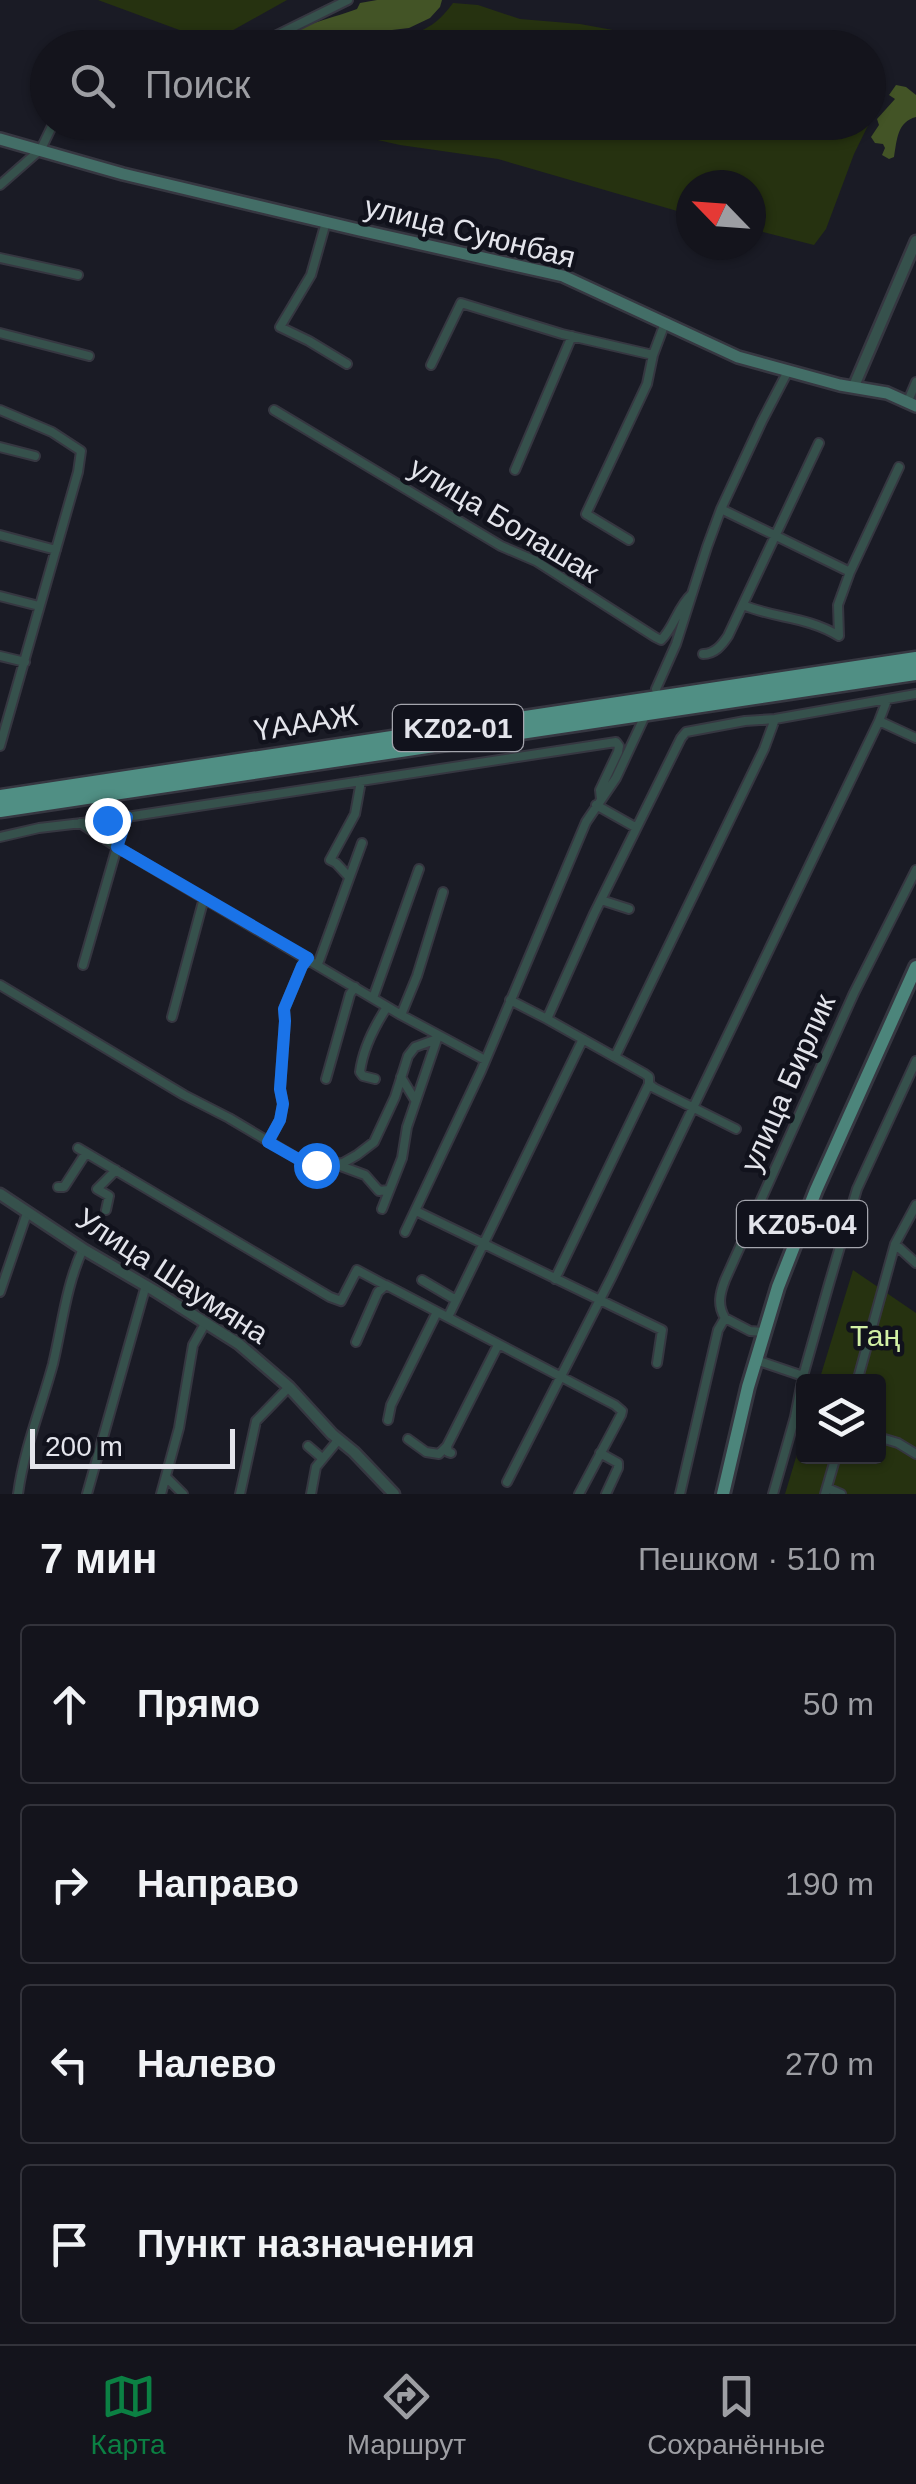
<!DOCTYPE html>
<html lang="ru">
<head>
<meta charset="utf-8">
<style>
	body { margin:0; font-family:Helvetica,sans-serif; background:#212129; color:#f1f3f6 }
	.controls { position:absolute; right:30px; bottom:30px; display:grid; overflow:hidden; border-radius:10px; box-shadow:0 2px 8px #0004 }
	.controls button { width:90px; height:90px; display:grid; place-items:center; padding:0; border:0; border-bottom:2px solid #33333b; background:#14141c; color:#f1f3f6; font:50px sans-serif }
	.compass { position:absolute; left:676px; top:170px; width:90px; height:90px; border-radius:50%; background:#14141c; box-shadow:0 2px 8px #0004; rotate:295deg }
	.scale { position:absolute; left:30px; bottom:25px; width:205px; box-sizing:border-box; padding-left:10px; border:5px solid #e3e4eb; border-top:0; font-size:28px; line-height:35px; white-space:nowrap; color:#e3e4eb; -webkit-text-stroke:8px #11121c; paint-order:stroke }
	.stop { position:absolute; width:30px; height:30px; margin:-22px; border:8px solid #1a73e8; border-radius:50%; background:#fff }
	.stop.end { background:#1a73e8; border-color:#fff; box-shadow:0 2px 10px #0008 }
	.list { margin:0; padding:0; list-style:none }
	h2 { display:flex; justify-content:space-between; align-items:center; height:130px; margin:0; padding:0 40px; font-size:42px }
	h2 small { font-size:32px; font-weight:400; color:#9d9ea3 }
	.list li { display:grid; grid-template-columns:65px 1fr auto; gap:30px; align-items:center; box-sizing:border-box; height:160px; margin:0 20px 20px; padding:0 20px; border:2px solid #33333b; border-radius:10px }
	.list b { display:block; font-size:38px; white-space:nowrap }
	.list em { font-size:32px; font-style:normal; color:#9d9ea3 }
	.icon { flex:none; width:55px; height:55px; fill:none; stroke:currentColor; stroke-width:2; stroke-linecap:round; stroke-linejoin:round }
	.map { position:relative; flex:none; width:916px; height:1494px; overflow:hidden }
	.search { position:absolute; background:#14141c; box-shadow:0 2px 8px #0004; left:30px; right:30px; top:30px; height:110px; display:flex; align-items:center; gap:25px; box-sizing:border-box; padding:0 35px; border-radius:55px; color:#9d9ea3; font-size:38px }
	.sheet { height:850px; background:#14141c }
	nav { display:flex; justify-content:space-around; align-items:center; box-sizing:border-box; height:140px; border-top:2px solid #33333b; background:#14141c; font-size:28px; color:#9d9ea3 }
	nav a { display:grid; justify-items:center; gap:5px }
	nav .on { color:#0b8043 }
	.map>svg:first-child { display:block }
	.green { fill:#263210 }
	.forest { fill:#435426 }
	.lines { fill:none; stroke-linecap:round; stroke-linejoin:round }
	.minor-casing { stroke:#363741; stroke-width:12 }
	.tertiary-casing { stroke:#363741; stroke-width:15 }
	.secondary-casing { stroke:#363741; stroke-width:16 }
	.primary-casing { stroke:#363741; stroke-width:18 }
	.trunk-casing { stroke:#363741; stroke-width:19 }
	.minor { stroke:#36514c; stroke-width:8 }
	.tertiary { stroke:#36514c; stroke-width:10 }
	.secondary { stroke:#436e67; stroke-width:11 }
	.primary { stroke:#4c857b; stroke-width:12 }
	.trunk { stroke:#508f84; stroke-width:14 }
	.route { stroke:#1a73e8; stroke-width:12 }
	.labels { text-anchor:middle; stroke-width:9; stroke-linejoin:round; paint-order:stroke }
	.shield { fill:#11121c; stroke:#a4a5ad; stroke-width:2.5 }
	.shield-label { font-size:28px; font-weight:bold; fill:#e3e4eb }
	.street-label { font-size:30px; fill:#e3e4eb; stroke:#11121c }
	.park-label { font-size:30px; fill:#d2f0a5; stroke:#11121c }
</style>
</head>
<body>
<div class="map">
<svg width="916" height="1494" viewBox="0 0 916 1494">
	<rect width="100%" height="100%" fill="#1a1b25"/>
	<!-- green -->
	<path class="green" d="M98,0h189l-75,42z
		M453,3l25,2 42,14 60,5 126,23h-322c30,-18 44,-10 69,-44z
		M869,76l11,4 3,7 -2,12 -27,55 -28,75 -12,16 -63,-16v-44h-60v30l-193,-56 -98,-14 -98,-22 566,-1z
		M853,1270l63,43v181h-131l18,-60 1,22h74v-74l-59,-1z"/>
	<!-- forest -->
	<path class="forest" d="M377,0h65l-2,7 -10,11 -21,10 -17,2 -24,17 -103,1c24,-21 62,-28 92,-39l3,-6z
		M896,85l10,2 10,8v22c-19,5 -19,23 -22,40l-5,2 -7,-4 3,-7 -2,-4 -8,-1 -4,-6 8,-12 -2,-6 18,-20 -6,-4z"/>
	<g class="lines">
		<!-- minor casing -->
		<g class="minor-casing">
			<path id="minor" d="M251,48l97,-48
				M0,185l41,-36 13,-27
				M326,222l-15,53 -31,52 29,14 38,23
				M0,258l78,17
				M0,333l89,23
				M431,365l30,-62 101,31 91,21
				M908,401l8,-19
				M0,410l52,22 29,19 -3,21 -78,274
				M274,410l227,136 35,15 119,76 6,3c13,-12 17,-34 31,-46
				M0,447l35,9
				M515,470l57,-134
				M721,509l129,63
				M0,535l56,15
				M629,540l-43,-26 61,-130 6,-29 12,-32
				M0,596l39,10
				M743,605c33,14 63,11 96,31l-1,-31 12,-33 49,-105
				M703,654c12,0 19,-9 25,-18l91,-193
				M0,656l25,6
				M656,689l20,-45 31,-97 14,-38 41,-88 26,-50
				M879,721l37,17
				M596,805l39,22
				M80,823l37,24 10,-30
				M0,837l39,-9 68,-8 509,-78 3,4 -1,6 -18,38 1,9
				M349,877l-13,-14 -6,-3 25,-46 6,-33
				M601,900l28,9
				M318,964l44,-121
				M83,965l34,-118 284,168 84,45
				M0,985l184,110 45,23 69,41 18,6 27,-2 14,-8 17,-13 21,-45 13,-41 7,-9 22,-8 1,-3
				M373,998l46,-129
				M510,1000l37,19 47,-105 87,-176 5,-6 59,-11 30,-2 141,-25
				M401,1015l16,-39 26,-84
				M172,1017l32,-119
				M547,1019l98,55 4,3v7l5,4 82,41
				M615,1057l149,-308 11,-30
				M401,1077l14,23
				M326,1079l24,-85 5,-7
				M375,1079l-12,-3 -3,-4c3,-24 14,-45 27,-65
				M268,1142l12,-22 3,-16 -3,-15 5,-68 -1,-12 18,-43 6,-8
				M78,1148l252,149 11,4 16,-31 28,15
				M338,1165l27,10 14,16 10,-1
				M58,1187h6l22,-34
				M382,1209l20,-51 5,-31 30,-88
				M106,1210l3,-14 -12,-7 19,-19
				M416,1211l246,119 -5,33
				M405,1232l76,-161 105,-249 30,-44 27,-58
				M895,1244l21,19
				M555,1279l94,-195
				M422,1280l34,20
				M0,1292l27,-79
				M448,1317l135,-278
				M725,1318l25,13 14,1
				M356,1342l22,-50 8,-7 229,120 7,6 -1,4 -42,79
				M756,1360l47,16
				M857,1382l38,-138 21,-39
				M388,1420l3,-15 46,-93
				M878,1437l20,6 18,11
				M408,1439l18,13 13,2 8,-8
				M308,1446l14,12
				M451,1453l-3,-1 -1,-6 51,-101
				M600,1453l18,10v5l-12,26
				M166,1477l17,17
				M507,1482l105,-206 267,-555 8,-21
				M827,1488l14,6
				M18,1494c6,-45 23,-86 35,-130 9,-38 13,-79 30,-115
				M87,1494l59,-209
				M161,1494l18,-66 14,-83 13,-23
				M240,1494l16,-73 33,-34
				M311,1494l5,-27 23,-28
				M680,1494l38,-164 7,-12c-8,-13 -5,-25 0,-38l129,-287 62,-123
				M773,1494l22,-77 8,-41 26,-92 28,-95 59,-128
				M825,1494l11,-38"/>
		</g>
		<!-- tertiary casing -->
		<g class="tertiary-casing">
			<path id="tertiary" d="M854,386l62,-145
				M0,1194l83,55 72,42 84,53 50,43 43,47 22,18 40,42"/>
		</g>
		<!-- secondary casing -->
		<g class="secondary-casing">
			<path id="secondary" d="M0,139l123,35 236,56 204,46 175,81 102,28 47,8 29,13"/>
		</g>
		<!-- primary casing -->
		<g class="primary-casing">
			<path id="primary" d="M723,1494l25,-107 30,-100 38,-97 100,-223"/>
		</g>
		<!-- trunk casing -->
		<g class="trunk-casing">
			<path id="trunk" d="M0,797l916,-138
				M0,810l916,-137"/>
		</g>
		<!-- minor -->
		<use href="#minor" class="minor"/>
		<!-- tertiary -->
		<use href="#tertiary" class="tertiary"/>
		<!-- secondary -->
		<use href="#secondary" class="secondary"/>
		<!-- primary -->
		<use href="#primary" class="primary"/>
		<!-- trunk -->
		<use href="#trunk" class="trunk"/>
	</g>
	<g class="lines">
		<!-- route -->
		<path class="route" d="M107,820l20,-3 -10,30 191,111 -6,8 -18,43 1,12 -5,68 3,15 -3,16 -12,22 30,17 18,6"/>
	</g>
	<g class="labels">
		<!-- shield labels -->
		<g class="shield">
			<rect x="393" y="705" width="130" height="46" rx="8"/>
			<rect x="737" y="1201" width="130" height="46" rx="8"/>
		</g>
		<g class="shield-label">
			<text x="458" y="738">KZ02-01</text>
			<text x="802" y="1234">KZ05-04</text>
		</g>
		<!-- street labels -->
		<g class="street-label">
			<text transform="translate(470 232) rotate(14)" y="10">улица Суюнбая</text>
			<text transform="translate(504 520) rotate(31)" y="10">улица Болашак</text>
			<text transform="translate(306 723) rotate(-9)" y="10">ҮАААЖ</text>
			<text transform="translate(788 1083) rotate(-66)" y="10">улица Бирлик</text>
			<text transform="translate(172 1276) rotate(33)" y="10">Улица Шаумяна</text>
		</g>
		<!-- park labels -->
		<g class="park-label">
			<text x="875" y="1346">Таң</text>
		</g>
	</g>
</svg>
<div class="controls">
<button><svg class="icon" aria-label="layers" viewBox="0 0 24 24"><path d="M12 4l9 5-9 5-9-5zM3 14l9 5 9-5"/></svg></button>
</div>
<svg class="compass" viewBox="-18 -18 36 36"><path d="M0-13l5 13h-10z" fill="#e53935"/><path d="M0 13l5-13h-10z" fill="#9d9ea3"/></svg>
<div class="scale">200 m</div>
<div class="stop" style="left:316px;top:1165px"></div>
<div class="stop end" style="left:107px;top:820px"></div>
<div class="search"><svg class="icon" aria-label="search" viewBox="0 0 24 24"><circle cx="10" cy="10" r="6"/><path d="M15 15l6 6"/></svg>Поиск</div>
</div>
<section class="sheet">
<h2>7 мин<small>Пешком · 510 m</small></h2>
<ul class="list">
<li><svg class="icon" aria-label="ahead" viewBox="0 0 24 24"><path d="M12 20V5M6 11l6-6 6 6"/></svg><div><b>Прямо</b></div><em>50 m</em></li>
<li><svg class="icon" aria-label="right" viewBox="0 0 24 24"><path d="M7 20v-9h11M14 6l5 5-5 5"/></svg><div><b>Направо</b></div><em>190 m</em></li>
<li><svg class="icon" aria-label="left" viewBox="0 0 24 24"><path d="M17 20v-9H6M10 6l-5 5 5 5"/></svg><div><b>Налево</b></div><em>270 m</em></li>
<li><svg class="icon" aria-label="arrive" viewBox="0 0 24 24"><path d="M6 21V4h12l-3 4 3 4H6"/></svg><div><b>Пункт назначения</b></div></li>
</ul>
</section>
<nav>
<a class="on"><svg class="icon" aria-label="map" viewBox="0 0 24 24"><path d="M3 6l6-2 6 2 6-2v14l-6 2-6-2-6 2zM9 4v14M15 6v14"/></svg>Карта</a>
<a><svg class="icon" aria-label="directions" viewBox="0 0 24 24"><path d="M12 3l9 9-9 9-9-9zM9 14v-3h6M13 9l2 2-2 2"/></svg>Маршрут</a>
<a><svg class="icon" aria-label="saved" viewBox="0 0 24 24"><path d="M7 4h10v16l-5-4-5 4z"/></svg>Сохранённые</a>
</nav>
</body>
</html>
